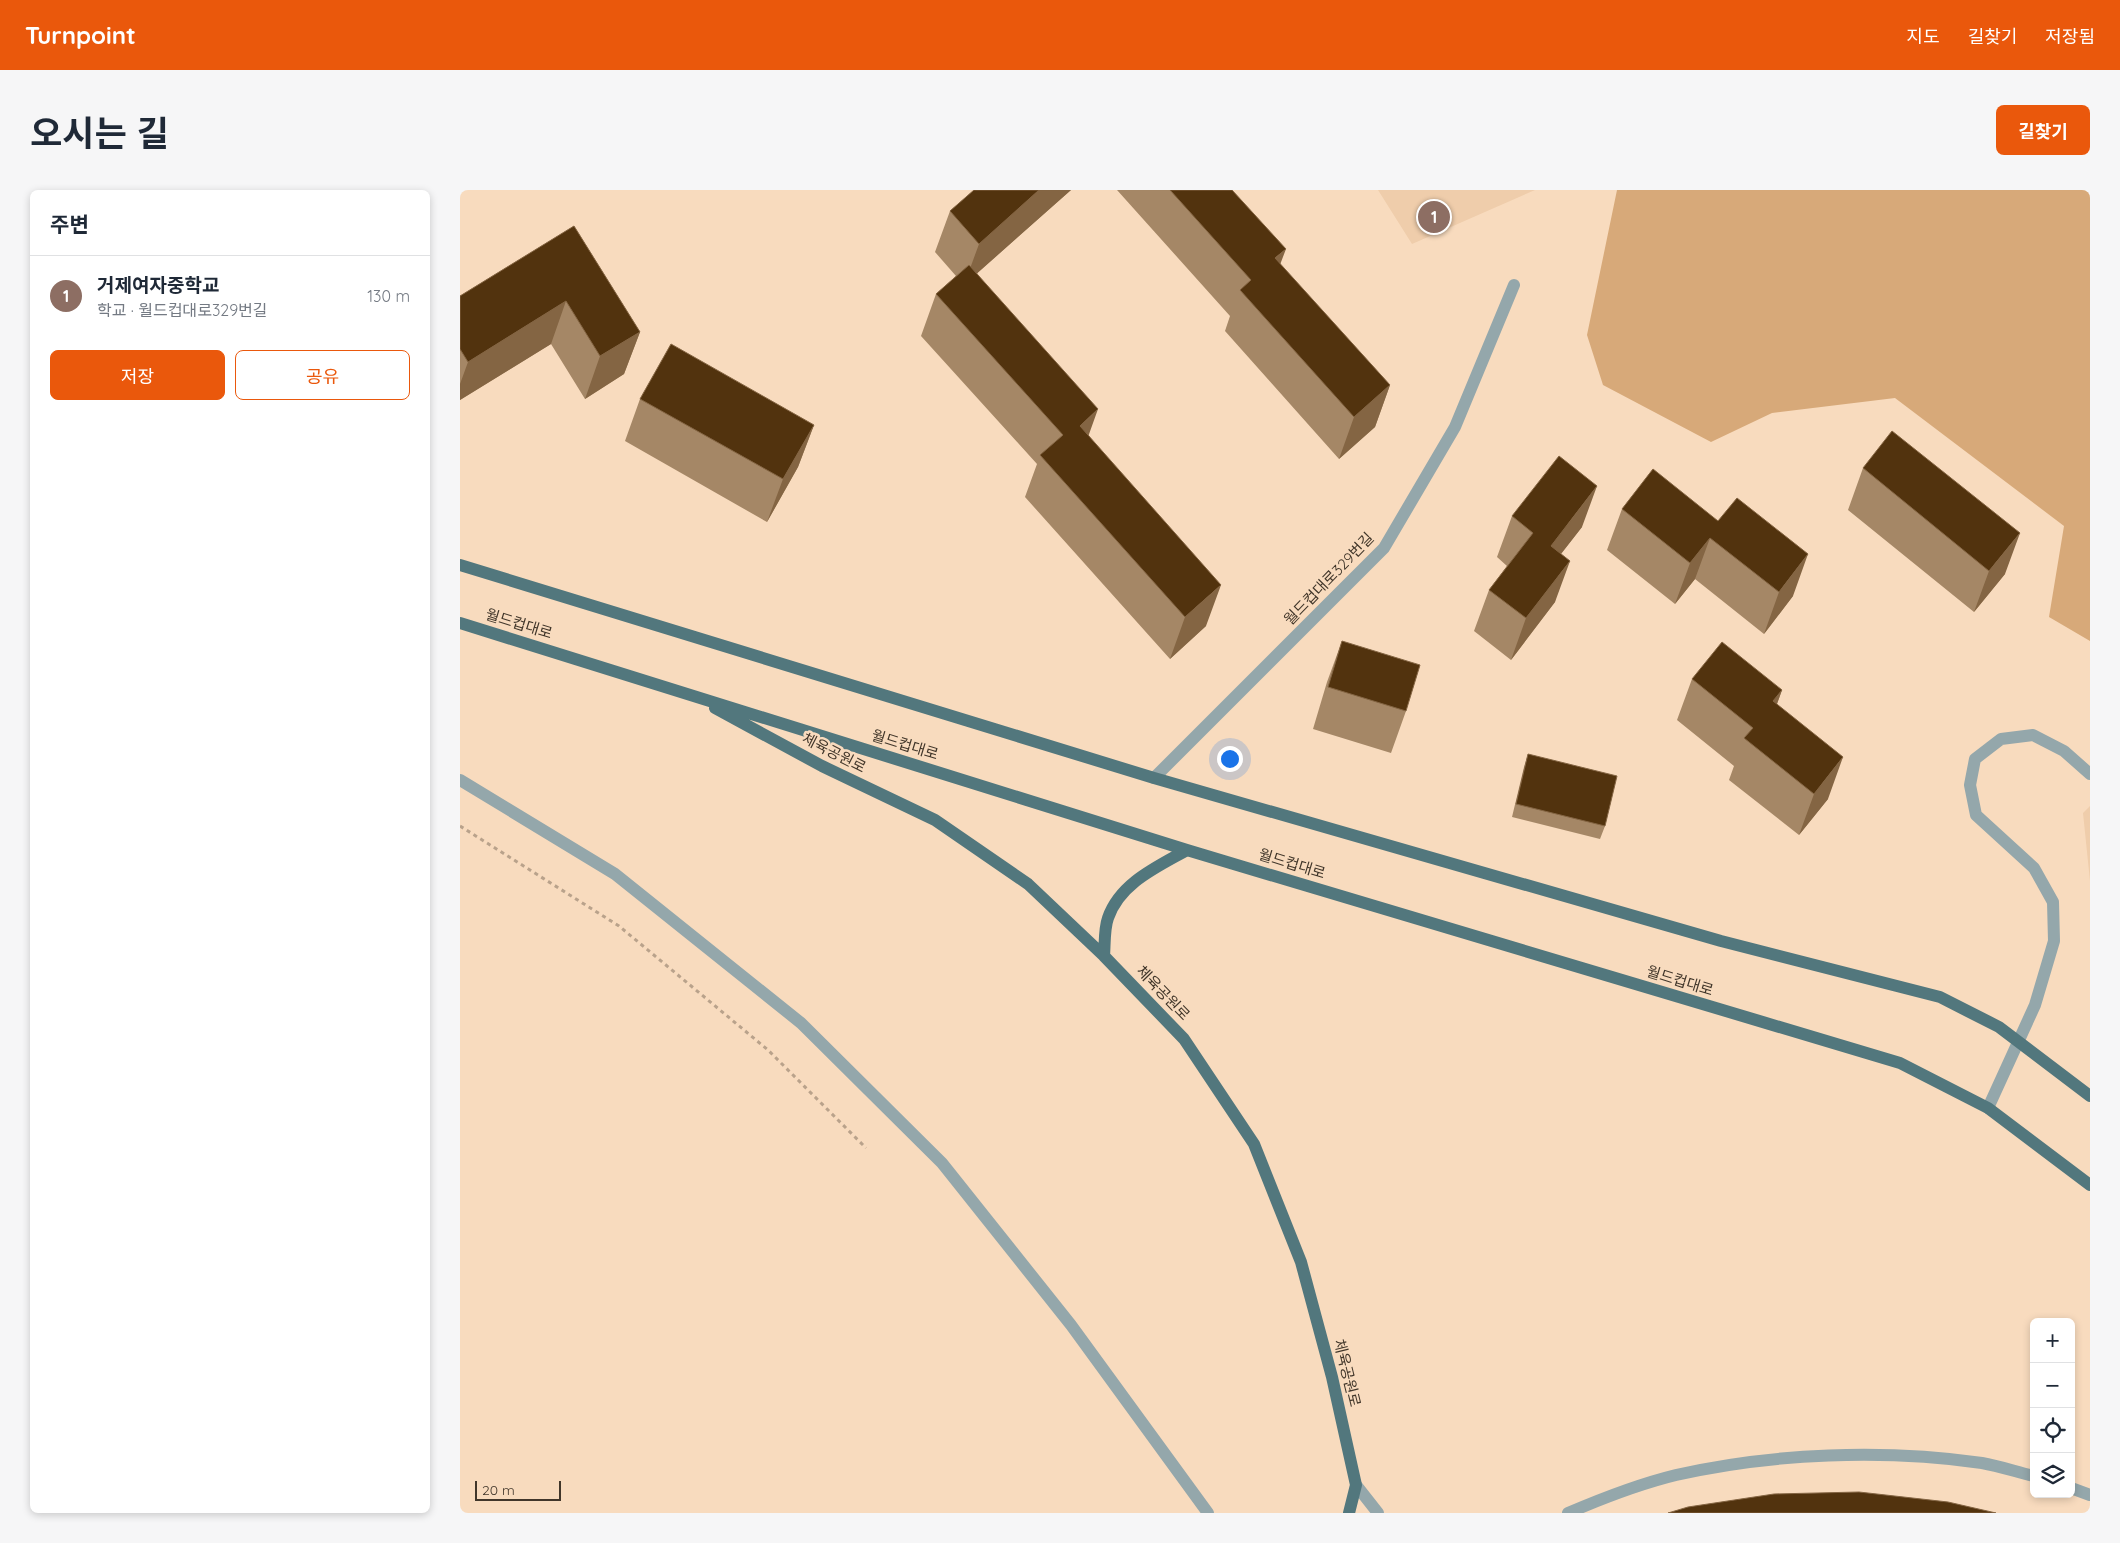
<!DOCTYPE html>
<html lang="ko">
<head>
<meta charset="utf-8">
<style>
	body { margin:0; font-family:Quicksand,"Noto Sans KR",sans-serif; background:#f6f6f7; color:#1f2937 }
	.controls { position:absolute; right:15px; bottom:15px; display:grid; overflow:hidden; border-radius:8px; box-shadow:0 2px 8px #0003 }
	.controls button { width:45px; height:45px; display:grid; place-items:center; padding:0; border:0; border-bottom:1px solid #e0e1e3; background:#fff; color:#1f2937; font:25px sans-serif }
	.scale { position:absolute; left:15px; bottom:12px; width:86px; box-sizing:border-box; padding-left:5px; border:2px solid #41362a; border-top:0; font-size:14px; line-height:18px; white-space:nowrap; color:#41362a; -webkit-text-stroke:4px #f8dbbe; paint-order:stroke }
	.you { position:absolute; left:769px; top:568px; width:18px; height:18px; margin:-12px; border:4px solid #fff; border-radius:50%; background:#1a73e8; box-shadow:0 0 0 8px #1a73e833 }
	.badge { display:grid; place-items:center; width:32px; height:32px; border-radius:50%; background:#ea580c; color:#fff; font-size:16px; font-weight:700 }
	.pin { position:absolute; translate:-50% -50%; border:2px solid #fff; box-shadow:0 1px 5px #0006 }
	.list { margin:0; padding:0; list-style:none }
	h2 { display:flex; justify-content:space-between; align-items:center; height:65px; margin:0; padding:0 20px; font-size:21px }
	h2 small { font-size:16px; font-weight:400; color:#747a83 }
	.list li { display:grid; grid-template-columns:32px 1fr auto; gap:15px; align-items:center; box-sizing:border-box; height:80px; padding:0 20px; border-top:1px solid #e0e1e3 }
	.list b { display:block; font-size:19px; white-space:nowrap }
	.list p { margin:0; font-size:16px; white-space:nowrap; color:#747a83 }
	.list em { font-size:16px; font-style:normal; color:#747a83 }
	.actions { display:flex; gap:10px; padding:15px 20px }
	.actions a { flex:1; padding:11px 0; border:1px solid #ea580c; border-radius:8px; text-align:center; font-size:18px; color:#ea580c }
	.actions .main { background:#ea580c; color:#fff }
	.icon { flex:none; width:28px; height:28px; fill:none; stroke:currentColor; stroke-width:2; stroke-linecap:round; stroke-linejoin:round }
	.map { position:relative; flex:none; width:1630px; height:1323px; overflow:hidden; border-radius:8px }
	header { display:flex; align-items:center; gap:30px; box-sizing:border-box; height:70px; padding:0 25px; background:#ea580c; color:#fff }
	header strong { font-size:24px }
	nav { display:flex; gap:28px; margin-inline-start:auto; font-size:18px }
	.intro { display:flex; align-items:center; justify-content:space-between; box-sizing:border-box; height:120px; padding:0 30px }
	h1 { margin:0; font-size:35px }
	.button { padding:12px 22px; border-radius:8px; background:#ea580c; color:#fff; font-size:18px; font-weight:700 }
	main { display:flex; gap:30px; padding:0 30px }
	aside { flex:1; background:#fff; border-radius:8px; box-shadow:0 2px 8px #0003 }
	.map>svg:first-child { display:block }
	.built { fill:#efcdab }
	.green { fill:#d7a979 }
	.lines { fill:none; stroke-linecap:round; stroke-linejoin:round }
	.path { stroke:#b9a28b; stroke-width:3; stroke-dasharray:4 4; stroke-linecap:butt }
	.minor { stroke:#94a7ab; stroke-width:12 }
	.major { stroke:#52777d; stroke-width:12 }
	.wall { fill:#a58766 }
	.shaded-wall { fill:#846543 }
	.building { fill:#52330e; stroke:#846543 }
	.labels { text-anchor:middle; stroke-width:5; stroke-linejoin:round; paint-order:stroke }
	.street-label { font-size:15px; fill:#41362a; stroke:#f8dbbe }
</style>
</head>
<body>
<header>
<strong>Turnpoint</strong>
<nav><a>지도</a><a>길찾기</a><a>저장됨</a></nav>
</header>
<div class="intro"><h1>오시는 길</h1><a class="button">길찾기</a></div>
<main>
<aside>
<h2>주변<small></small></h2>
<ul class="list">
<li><span class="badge" style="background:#8d6e63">1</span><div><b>거제여자중학교</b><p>학교 · 월드컵대로329번길</p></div><em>130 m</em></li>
</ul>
<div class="actions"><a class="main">저장</a><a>공유</a></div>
</aside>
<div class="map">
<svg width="1630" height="1323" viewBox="0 0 1630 1323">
	<rect width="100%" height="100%" fill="#f8dbbe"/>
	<!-- built -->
	<path class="built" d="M918,0h157l-123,54z
		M1630,616v75l-7,-68z"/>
	<!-- green -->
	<path class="green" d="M1157,0h473v451l-41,-24 15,-91 -169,-128 -123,15 -61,29 -108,-57 -16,-50z"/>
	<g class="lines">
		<!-- path -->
		<path class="path" d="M0,636l159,100 149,124 98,98"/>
		<!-- minor -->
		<path class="minor" d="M694,588l230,-230 71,-121 59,-142
			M0,590l155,94 186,149 141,140 129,162 137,188
			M1528,918l47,-103 19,-64 -1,-39 -19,-34 -58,-53 -6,-30 5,-26 26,-20 32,-4 31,16 26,23
			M896,1295l22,28
			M1611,1298l19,7
			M1108,1323c35,-15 71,-29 108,-38 97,-22 208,-26 306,-12 17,3 35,9 52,13"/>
		<!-- major -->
		<path class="major" d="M0,375l694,213 567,163 219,56 59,30 91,69
			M0,433l727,227 713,213 88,45 102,77
			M255,518l107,58 113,54 93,64 76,72 80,83 70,105 47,118 31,115 24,108 -7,28
			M644,766c1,-12 0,-27 4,-38 12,-35 49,-51 79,-68"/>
	</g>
	<!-- wall -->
	<path class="wall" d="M514,0h97l-94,83 112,163 117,190 -36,33 -145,-162 12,-33 -116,-128 15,-42 20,-18 -21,-24 15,-41z
		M657,0h115l48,74 110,121 -15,42 -36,32 -114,-128 5,-15z
		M114,36l66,106 -16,42 -39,25 -34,-55 -91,56v-104z
		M180,209l174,26 -16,42 -31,55 -142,-81z
		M1403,278l142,106 -31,38 -126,-102z
		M1193,279l140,127 -29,38 -69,-55 -20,25 -68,-54 15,-41z
		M1052,326l70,11 -21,27 -6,48 -44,58 -37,-29 15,-41 18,-24 -10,-9z
		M882,451l64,70 -15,42 -78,-24 14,-47z
		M1232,489l90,11 -5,14 51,95 -29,36 -70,-55 5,-14 -57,-46z
		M1068,564l77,72 -5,13 -88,-22 12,-50z"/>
	<!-- shaded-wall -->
	<path class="shaded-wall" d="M579,0h32l-107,95 15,-41z
		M826,59l-16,42 5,-33z
		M106,111l-15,43 -91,56v-16l8,-22z
		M180,142l-16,42 -39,25 15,-43z
		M930,195l-15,42 -36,32 15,-42z
		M638,219l-15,42 -3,-25z
		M354,235l-16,42 -31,55 16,-43z
		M1137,296l-15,41 -47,60 16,-41z
		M1560,343l-15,41 -31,38 15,-41z
		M1250,348l-15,41 -20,25 15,-41z
		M1348,364l-15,42 -29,38 15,-42z
		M1110,371l-15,41 -44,58 15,-42z
		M761,395l-15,41 -36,33 15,-42z
		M1322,500l-15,41 6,-30z
		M1383,567l-15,42 -29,36 15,-41z"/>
	<!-- building -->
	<path class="building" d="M514,0h65l-60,54 -29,-33z
		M710,0h62l54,59 -11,9 115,127 -36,32 -114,-127 11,-10z
		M114,36l66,106 -40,24 -34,-55 -98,61 -8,-13v-53z
		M509,75l129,144 -18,17 141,159 -36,32 -145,-162 23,-20 -127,-141z
		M211,154l143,81 -31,54 -143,-80z
		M1432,241l128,102 -31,38 -126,-103z
		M1099,266l38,30 -46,60 19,15 -44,57 -37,-28 44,-57 -21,-17z
		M1193,279l65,52 19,-23 71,56 -29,38 -69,-54 -20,25 -68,-54z
		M882,451l78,24 -14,46 -78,-24z
		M1262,452l60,48 -9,11 70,56 -29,37 -70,-56 9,-10 -61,-49z
		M1068,564l89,22 -12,50 -89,-22z
		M1399,1302l89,10 48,11h-328l20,-6 86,-13z"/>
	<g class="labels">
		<!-- street labels -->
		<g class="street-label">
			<text transform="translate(869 389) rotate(-46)" y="5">월드컵대로329번길</text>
			<text transform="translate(59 434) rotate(17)" y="5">월드컵대로</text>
			<text transform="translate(445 555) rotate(17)" y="5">월드컵대로</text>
			<text transform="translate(374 563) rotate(27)" y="5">체육공원로</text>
			<text transform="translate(832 674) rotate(17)" y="5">월드컵대로</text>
			<text transform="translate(1220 791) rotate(17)" y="5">월드컵대로</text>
			<text transform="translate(703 803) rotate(46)" y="5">체육공원로</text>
			<text transform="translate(887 1183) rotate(76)" y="5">체육공원로</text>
		</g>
	</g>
</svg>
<div class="controls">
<button>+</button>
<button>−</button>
<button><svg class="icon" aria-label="locate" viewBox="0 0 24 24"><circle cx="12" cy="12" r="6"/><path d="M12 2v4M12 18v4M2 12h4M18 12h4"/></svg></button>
<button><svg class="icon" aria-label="layers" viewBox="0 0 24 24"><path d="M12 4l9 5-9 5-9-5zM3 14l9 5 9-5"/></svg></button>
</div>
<div class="scale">20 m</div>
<div class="you"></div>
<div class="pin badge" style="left:974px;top:27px;background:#8d6e63">1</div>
</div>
</main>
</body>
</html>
